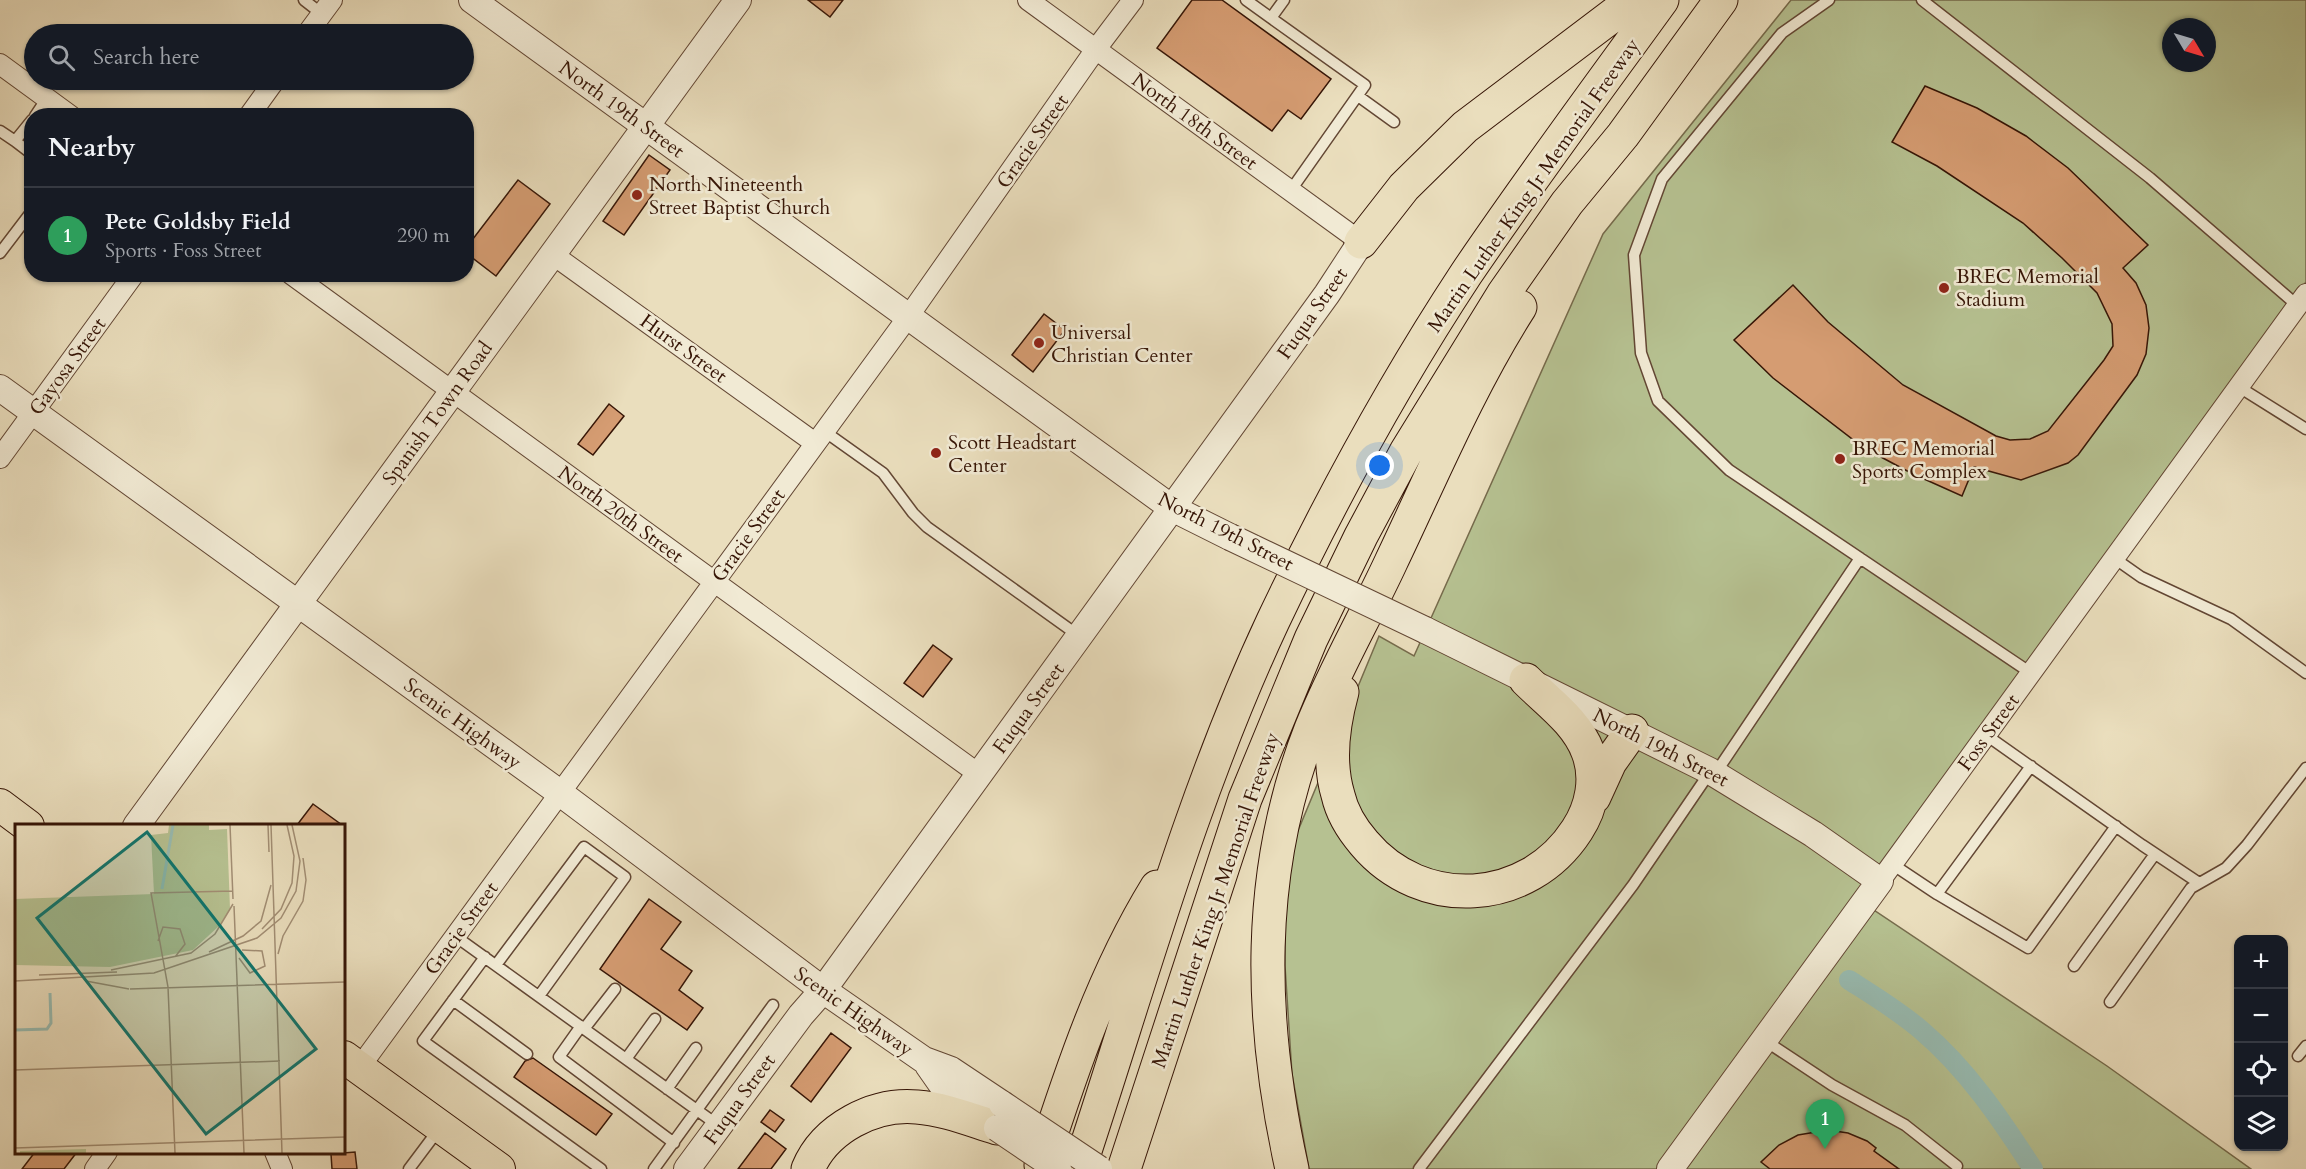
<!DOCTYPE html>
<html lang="en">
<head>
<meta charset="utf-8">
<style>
	body { margin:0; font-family:Cardo,serif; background:#20242c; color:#f1f3f6 }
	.controls { position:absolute; right:18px; bottom:18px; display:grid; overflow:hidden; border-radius:12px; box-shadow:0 2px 4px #0004 }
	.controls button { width:54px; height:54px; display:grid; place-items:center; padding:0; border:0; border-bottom:2px solid #363941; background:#171b24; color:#f1f3f6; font:30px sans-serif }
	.compass { position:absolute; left:2162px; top:18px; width:54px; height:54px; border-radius:50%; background:#171b24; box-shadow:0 2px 4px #0004; rotate:128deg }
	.you { position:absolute; left:1380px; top:466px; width:21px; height:21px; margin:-15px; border:4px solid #fff; border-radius:50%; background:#1a73e8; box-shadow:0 0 0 9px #1a73e833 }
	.badge { display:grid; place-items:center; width:39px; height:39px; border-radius:50%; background:#0f766e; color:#fff; font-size:20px; font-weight:700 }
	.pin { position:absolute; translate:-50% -50px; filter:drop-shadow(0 2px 3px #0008) }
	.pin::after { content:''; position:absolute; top:32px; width:21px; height:18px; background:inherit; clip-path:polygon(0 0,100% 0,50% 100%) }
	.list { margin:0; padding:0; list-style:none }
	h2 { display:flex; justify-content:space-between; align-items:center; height:78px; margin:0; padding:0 24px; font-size:26px }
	h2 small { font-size:20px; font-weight:400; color:#9ea1a6 }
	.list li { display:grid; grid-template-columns:39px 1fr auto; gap:18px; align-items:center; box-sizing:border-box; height:96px; padding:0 24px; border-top:2px solid #363941 }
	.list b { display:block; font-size:22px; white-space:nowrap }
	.list p { margin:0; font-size:20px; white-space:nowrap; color:#9ea1a6 }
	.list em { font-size:20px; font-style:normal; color:#9ea1a6 }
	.icon { flex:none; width:33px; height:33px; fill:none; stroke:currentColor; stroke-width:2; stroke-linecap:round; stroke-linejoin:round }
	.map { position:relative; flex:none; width:2306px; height:1169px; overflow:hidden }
	.search { position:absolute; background:#171b24; box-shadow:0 2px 4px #0004; left:24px; top:24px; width:450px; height:66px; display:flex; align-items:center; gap:15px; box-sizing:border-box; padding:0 21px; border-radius:33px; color:#9ea1a6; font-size:22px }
	.panel { position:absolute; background:#171b24; box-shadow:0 2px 4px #0004; left:24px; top:108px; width:450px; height:174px; border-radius:24px }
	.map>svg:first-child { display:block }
	.grass { fill:#b6c191; stroke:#766b4c; stroke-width:1.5; fill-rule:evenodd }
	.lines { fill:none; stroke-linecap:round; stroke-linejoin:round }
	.canal { stroke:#98bcb2; stroke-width:20 }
	.building { fill:#d59c72; stroke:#361506; stroke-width:1.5 }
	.service-casing { stroke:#634734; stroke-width:13 }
	.minor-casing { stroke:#634734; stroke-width:22 }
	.tertiary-casing { stroke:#634734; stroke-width:28 }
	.primary-casing { stroke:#361506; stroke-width:34 }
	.motorway-casing { stroke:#361506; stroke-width:35 }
	.service { stroke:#f1ead4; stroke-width:10 }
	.minor { stroke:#f1ead4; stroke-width:20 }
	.tertiary { stroke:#f1ead4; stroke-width:26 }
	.primary { stroke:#eadebd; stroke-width:32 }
	.motorway { stroke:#eadebd; stroke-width:33 }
	.tertiary-bridge-casing { stroke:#634734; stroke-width:28; stroke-linecap:butt }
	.tertiary-bridge { stroke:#f1ead4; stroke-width:26 }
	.poi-dot { fill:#8f2418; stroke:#f1ead4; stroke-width:2 }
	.labels { text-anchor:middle; stroke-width:5; stroke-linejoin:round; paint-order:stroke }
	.street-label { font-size:20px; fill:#361506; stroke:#f1ead4 }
	.poi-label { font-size:20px; fill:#361506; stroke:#f1ead4; text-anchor:start }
	.inset-river { fill:none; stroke:#98bcb2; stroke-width:3 }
	.inset-road { fill:none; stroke:#a28e74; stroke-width:1.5 }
	.view { fill:#0f766e; fill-opacity:0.15; stroke:#0f766e; stroke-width:3 }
	.inset-edge { fill:none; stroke:#361506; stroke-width:3 }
</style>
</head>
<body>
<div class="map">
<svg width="2306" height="1169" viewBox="0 0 2306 1169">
	<rect width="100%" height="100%" fill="#eadebd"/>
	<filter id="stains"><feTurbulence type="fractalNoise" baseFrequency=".00333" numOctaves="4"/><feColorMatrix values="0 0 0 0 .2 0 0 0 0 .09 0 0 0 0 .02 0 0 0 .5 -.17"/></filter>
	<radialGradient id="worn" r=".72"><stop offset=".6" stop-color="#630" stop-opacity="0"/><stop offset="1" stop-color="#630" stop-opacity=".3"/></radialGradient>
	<!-- grass -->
	<path class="grass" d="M1791,0h515v282l-450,616 251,168 144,103h-942l-17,-95 -7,-108v-104l94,-226 35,20 189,-422zM2171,27h36v36h-36z"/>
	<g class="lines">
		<!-- canal -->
		<path class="canal" d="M1849,980c25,16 50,31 72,50 46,39 79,88 112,139"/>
	</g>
	<!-- building -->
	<path class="building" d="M808,0h35l-13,17z
		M1192,0h30l109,79 -30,40 -13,-9 -16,21 -115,-83z
		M1925,86l52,22 49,28 42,32 80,77 -25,23 13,15 10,22 3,23 -3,26 -9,21 -59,80 -10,8 -47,17 -47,-13 -12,29 -49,-22 -49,-26 -91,-70 -39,-38 59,-55 35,37 75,63 93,51 14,4 20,-1 18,-8 56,-71 9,-14 -1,-22 -15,-31 -35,-35 -39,-35 -86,-57 -45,-24z
		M649,155l21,15 -46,65 -21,-14z
		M518,180l32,24 -54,72 -30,-23v-5z
		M1044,314l21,16 -32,42 -21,-17z
		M609,404l15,12 -31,39 -15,-11z
		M933,645l19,14 -29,38 -19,-14z
		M313,804l29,21h-45z
		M649,899l32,23 -20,27 31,22 -13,19 24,18 -16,22 -87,-61z
		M831,1033l20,15 -40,54 -20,-16z
		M533,1058l79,56 -16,21 -82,-58 11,-16z
		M770,1110l14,10 -9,12 -14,-10z
		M1828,1130l20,3 19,8 9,7 -2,3 25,18h-129l-9,-7 18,-17 19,-10z
		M765,1133l21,16 -15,20h-33z
		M35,1152h42l-13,17h-42z
		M355,1152l2,17h-25l-1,-15z"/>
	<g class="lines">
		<!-- service casing -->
		<g class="service-casing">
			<path id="service" d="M304,0l18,14
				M1246,0l25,18
				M1284,0l-13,18 94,67 -74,105
				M1829,0l-47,33 -120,146 -28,76 7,98 17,48 71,69 302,203
				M1922,0l228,178 148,128
				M1358,96l36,26
				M35,116l12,-18
				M32,120l-17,21 17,13
				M0,131l15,10
				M0,253l32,-42
				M2239,387l67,42
				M824,431l59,42 30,40 14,14 152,109
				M2114,558l27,19 90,42 75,54
				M1986,735l156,110 57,38
				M1715,774l145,-216
				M1892,864l45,30 94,-128
				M1937,894l91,54 88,-122
				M455,936l264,190
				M485,957l-62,84 178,128
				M496,965l88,-118 41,30 -86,119
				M2074,966l81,-112
				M453,1000l74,54
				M2110,1002l81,-114 35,-20 21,-23 59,-77
				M581,1026l-22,31 115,86
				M584,1029l31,-40
				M1764,1040l68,45 73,40 52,41
				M2298,1056l8,-10
				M626,1059l29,-40
				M667,1089l29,-41
				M409,1169l30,-40
				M654,1169l119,-164
				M1419,1169l214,-284 77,-113"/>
		</g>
		<!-- minor casing -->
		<g class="minor-casing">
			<path id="minor" d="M1028,0l333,242
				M307,34l25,-34
				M0,64l71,52
				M249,116l26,-36
				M552,254l263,189
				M291,274l689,501
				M0,458l134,-184
				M1880,881l426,-587
				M359,1068l549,-751 188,-268 37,-49
				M275,1152l7,17
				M95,1169l12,-17"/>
		</g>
		<!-- tertiary casing -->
		<g class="tertiary-casing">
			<path id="tertiary" d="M472,0l700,508 58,29
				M0,388l560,405 263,197 101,70 27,10 51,34
				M1425,630l285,141 103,63 67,47 -210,288
				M136,826l602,-826
				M928,1065l14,20 46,36
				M687,1169l114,-154 22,-25 504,-696 34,-52"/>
		</g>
		<!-- primary casing -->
		<g class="primary-casing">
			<path id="primary" d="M0,805l28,21
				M344,1057l155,112"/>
		</g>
		<!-- motorway casing -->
		<g class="motorway-casing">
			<path id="motorway" d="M1361,242l43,-55 61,-60 168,-127
				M1342,692c-9,33 -14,70 -4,103 4,18 14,34 26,48 58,69 164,63 213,-13 15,-23 21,-52 11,-78 -11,-30 -40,-50 -62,-72
				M1594,797l16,-35 22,-31
				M1041,1165c31,-96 63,-192 116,-278
				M808,1169c17,-41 66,-66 109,-62 27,2 54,13 80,21
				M1079,1169c61,-184 112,-373 194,-548 57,-120 120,-236 193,-347 63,-93 130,-183 196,-274
				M1124,1169l121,-370 66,-160 50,-103 45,-84 98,-159 63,-90 56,-68 98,-135
				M1292,1169c-33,-149 -37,-297 19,-440 23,-58 54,-111 80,-167 41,-86 78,-175 129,-255"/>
		</g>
		<!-- service -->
		<use href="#service" class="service"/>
		<!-- minor -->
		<use href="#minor" class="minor"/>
		<!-- tertiary -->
		<use href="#tertiary" class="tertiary"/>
		<!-- primary -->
		<use href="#primary" class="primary"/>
		<!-- motorway -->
		<use href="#motorway" class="motorway"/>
		<!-- tertiary-bridge casing -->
		<g class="tertiary-bridge-casing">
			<path id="tertiary-bridge" d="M1230,537l195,93
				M1002,1104l97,65
				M997,1128l61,41"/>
		</g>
		<!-- tertiary-bridge -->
		<use href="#tertiary-bridge" class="tertiary-bridge"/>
	</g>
	<!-- markers -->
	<g class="poi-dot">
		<circle cx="637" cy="195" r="6"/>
		<circle cx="1944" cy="288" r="6"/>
		<circle cx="1039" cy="343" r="6"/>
		<circle cx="936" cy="453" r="6"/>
		<circle cx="1840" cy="459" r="6"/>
	</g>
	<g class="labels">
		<!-- street labels -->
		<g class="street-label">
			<text transform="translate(622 109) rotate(36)" y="7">North 19th Street</text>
			<text transform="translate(1195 121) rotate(36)" y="7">North 18th Street</text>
			<text transform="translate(1032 141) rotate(-55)" y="7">Gracie Street</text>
			<text transform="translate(1533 185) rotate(-55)" y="7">Martin Luther King Jr Memorial Freeway</text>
			<text transform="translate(1312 313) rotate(-55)" y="7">Fuqua Street</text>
			<text transform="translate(684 348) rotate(36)" y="7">Hurst Street</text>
			<text transform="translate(67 366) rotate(-54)" y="7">Gayosa Street</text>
			<text transform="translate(437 413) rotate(-54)" y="7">Spanish Town Road</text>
			<text transform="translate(621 514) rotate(36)" y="7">North 20th Street</text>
			<text transform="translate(1226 531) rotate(27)" y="7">North 19th Street</text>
			<text transform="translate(748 535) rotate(-54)" y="7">Gracie Street</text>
			<text transform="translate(1028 708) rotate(-54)" y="7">Fuqua Street</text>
			<text transform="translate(463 723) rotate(36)" y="7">Scenic Highway</text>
			<text transform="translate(1988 732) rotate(-54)" y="7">Foss Street</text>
			<text transform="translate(1661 747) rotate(27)" y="7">North 19th Street</text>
			<text transform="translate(1215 900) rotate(-71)" y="7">Martin Luther King Jr Memorial Freeway</text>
			<text transform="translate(461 928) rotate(-54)" y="7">Gracie Street</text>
			<text transform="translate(854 1011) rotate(35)" y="7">Scenic Highway</text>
			<text transform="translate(739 1099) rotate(-54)" y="7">Fuqua Street</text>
		</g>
		<!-- poi labels -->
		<g class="poi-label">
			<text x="649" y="191">North Nineteenth<tspan x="649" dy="23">Street Baptist Church</tspan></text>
			<text x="1956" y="283">BREC Memorial<tspan x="1956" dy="23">Stadium</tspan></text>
			<text x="1051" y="339">Universal<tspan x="1051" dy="23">Christian Center</tspan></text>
			<text x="948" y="449">Scott Headstart<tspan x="948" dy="23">Center</tspan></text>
			<text x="1852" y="455">BREC Memorial<tspan x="1852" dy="23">Sports Complex</tspan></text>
		</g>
	</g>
	<!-- overview -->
	<g transform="translate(15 824)">
		<rect width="330" height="330" fill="#eadebd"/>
		<path d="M154,1h40v5l18,-1 3,80 -10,16 -27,25 -83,17 -95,-2v-66l139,-5 -3,-59 17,-2z" fill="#b6c191"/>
		<path d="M71,325v4h-66v-2z" fill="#b6c191"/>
		<path class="inset-river" d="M147,65l11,-64M0,206l32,-1 4,-6 -1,-30"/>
		<path class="inset-road" d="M215,1l3,74M253,1l1,27M256,1l11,328M219,82l10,247M247,105l19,-20 11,-26 2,-27 -7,-31M143,117l5,-14 17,2 5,15 -10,13M194,128l34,-16 18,-15 10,-36M263,130l5,-18 20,-35 3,-21 -3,-22M224,134l11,15 15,-7 -3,-15 -20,-1M96,146l80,-17 24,-19 18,-30M24,151l78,-3M0,157l139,-8 103,-35 24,-20 15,-27 4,-30 -8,-36M71,157l43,8M115,165l215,-7M0,246l265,-9M0,324l330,-11M160,329l-7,-166 -17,-94 82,-2"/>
		<path class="view" d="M132,8l169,217 -110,85 -169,-216z"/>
		<rect width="330" height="330" class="inset-edge"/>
	</g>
	<rect width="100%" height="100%" filter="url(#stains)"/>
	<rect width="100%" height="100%" fill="url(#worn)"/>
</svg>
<div class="controls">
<button>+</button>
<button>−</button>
<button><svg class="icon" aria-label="locate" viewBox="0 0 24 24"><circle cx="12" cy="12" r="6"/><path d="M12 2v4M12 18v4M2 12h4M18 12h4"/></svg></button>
<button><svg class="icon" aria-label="layers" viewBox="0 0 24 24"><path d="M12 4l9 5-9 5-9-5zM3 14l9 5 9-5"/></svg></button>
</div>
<svg class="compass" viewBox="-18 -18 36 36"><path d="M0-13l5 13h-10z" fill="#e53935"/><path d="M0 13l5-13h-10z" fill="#9ea1a6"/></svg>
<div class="you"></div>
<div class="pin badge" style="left:1825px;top:1149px;background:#2e9e5b">1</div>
<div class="search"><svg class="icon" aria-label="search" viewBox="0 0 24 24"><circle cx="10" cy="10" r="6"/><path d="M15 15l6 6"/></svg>Search here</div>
<section class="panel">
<h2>Nearby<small></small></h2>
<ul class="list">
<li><span class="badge" style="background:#2e9e5b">1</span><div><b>Pete Goldsby Field</b><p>Sports · Foss Street</p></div><em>290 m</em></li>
</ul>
</section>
</div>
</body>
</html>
